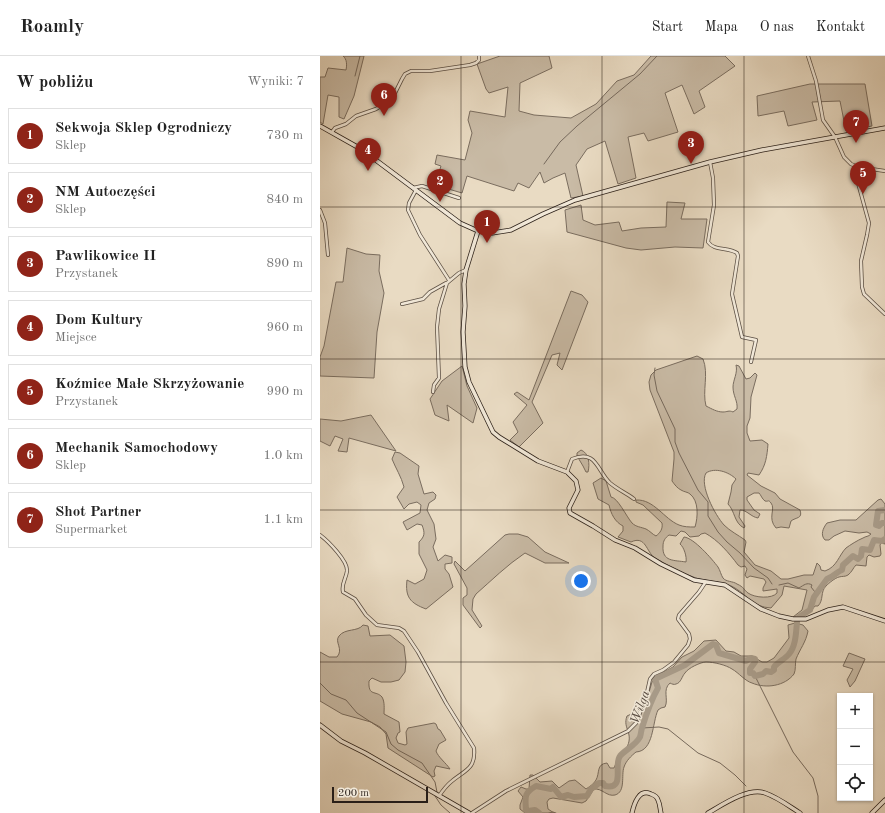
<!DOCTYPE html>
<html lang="pl">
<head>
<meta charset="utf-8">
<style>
	body { margin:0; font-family:"Old Standard TT",serif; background:#f2f2f2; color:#222 }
	.controls { position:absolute; right:12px; bottom:12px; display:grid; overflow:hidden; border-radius:0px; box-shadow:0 1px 3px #0004 }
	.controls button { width:36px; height:36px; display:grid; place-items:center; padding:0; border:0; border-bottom:1px solid #e0e0e0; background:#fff; color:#222; font:20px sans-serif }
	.scale { position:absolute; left:12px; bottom:10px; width:96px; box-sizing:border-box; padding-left:4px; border:2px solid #2a1f18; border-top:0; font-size:11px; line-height:14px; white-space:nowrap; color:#2a1f18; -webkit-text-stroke:3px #f1e8d8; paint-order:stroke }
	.you { position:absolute; left:261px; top:525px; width:14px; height:14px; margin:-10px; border:3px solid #fff; border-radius:50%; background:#1a73e8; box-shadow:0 0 0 6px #1a73e833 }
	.badge { display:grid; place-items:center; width:26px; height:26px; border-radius:50%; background:#8f2418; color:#fff; font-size:13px; font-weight:700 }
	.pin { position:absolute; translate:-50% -33px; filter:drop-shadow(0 1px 2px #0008) }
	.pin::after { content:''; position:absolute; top:21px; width:14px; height:12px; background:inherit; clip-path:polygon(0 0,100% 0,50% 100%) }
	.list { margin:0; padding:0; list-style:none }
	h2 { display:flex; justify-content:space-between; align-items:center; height:52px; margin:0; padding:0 16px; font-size:17px }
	h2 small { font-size:13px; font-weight:400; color:#767676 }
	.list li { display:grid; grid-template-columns:26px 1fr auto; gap:12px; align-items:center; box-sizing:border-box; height:56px; margin:0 8px 8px; padding:0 8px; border:1px solid #e0e0e0; border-radius:0px }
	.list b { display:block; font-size:15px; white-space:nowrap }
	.list p { margin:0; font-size:13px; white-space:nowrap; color:#767676 }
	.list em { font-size:13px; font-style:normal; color:#767676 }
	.icon { flex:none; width:22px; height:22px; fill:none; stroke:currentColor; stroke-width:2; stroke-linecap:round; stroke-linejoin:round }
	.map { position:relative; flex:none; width:565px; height:757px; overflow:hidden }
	header { display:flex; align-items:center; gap:24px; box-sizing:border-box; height:56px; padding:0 20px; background:#fff; border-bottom:1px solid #e0e0e0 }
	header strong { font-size:19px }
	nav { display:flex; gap:22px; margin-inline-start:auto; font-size:14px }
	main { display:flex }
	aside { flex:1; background:#fff }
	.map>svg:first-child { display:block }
	.green { fill:#c9bba6; stroke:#7a6d5f; fill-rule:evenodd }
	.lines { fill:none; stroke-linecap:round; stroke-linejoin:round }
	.stream { stroke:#76695c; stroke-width:1 }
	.river { stroke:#a89b89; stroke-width:6 }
	.street-casing { stroke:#5a4e43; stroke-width:4 }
	.secondary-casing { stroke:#2a1f18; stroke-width:5 }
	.street { stroke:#f1e8d8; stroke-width:2.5 }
	.secondary { stroke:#f1e8d8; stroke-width:3.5 }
	.grid { fill:none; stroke:#2a1f18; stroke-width:1; stroke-opacity:0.55 }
	.labels { text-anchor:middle; stroke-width:3; stroke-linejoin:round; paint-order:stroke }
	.water-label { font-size:13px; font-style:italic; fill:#564a40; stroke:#f1e8d8 }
</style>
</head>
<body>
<header>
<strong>Roamly</strong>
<nav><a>Start</a><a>Mapa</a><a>O nas</a><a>Kontakt</a></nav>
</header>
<main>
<aside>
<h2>W pobliżu<small>Wyniki: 7</small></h2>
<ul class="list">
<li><span class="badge">1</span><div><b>Sekwoja Sklep Ogrodniczy</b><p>Sklep</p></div><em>730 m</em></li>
<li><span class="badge">2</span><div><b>NM Autoczęści</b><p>Sklep</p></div><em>840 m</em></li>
<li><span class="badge">3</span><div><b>Pawlikowice II</b><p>Przystanek</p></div><em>890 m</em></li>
<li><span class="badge">4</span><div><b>Dom Kultury</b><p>Miejsce</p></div><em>960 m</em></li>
<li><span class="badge">5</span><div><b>Koźmice Małe Skrzyżowanie</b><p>Przystanek</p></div><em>990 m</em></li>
<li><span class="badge">6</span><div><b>Mechanik Samochodowy</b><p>Sklep</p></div><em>1.0 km</em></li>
<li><span class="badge">7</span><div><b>Shot Partner</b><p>Supermarket</p></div><em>1.1 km</em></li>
</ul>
</aside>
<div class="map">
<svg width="565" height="757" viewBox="0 0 565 757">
	<rect width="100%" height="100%" fill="#e9dbc3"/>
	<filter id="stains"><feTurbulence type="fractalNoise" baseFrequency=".005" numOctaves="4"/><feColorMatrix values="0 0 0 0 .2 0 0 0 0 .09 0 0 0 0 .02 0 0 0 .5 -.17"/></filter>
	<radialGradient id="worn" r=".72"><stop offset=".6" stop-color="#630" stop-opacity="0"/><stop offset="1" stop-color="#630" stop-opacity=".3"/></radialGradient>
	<!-- green -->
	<path class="green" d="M23,0h21l-10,40 -10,23 -5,-2v-20l-11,-2 -5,29 -3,-2v-45h5l3,-9 18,2c1,-5 1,-11 -3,-14z
		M180,0h49l3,12 -32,15 -1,28 15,4 37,3 25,-14 21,-23 17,-6 17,-19h74l10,10 -36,25 6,16 -11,7 -12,-29 -17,8 13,39 -30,9 -4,-8 -16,4 8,41 -18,6 -13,-43 -18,8 -11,16 7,31 -12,2 -6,-25 -12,5 -9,5 -4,-11 -11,16 -11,-5 -4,8 -47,-15 -5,17 -27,-8 6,-19 -6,-2 2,-9 28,5 7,-27 -4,-13 2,-9 35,6 3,-30 -19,6 -3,-4 -9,-25z
		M490,28h55l7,42 -26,5 -6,-30 -28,1 5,18 -29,6 -4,-15 -26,5 -1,-20z
		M347,146l18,1 -4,16h26l-4,29 -28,-1 -34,3 -15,-2 -59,-16 -2,-22 16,-5 2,15 12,5 24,-3 3,9 19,-3 25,-1z
		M27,192l19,6 14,1 -1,16 5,22 -7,39 -3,46 -54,-2v-19l4,-11 12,-64h7z
		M251,235l11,4 6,7 -26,68 -5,-5 3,-12 -8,2 -20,47 11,21 -24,24 -9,-7 8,-8 -5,-10 14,-17 -13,-11 3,-2 12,8z
		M377,300l6,3c6,15 -1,32 3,47 6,3 11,6 17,6 4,0 6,-2 10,0l4,-3c1,-8 -4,-13 -4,-22 0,-7 5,-14 3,-22l3,1 7,13 4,-1 5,-5 2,2 -6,22 -1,21 -3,8v7l3,8 12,-1 6,4c-1,12 -2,21 -9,31l-11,-2 -1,2 14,11 14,7 5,6 20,11c3,9 -4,7 -9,11l-2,7 -8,-1 -5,1c-9,-10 0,-19 -5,-25 -3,-4 -2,-1 -6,-2 -3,-2 -4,-6 -6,-8h-5l-7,4v3l7,10 6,4 -2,4c-7,-1 -11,-8 -18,-8l-1,7 6,9 -1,2c-10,-5 -9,-17 -16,-24l3,-12 1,-7 4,-6c-7,-7 -21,-12 -30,-6 -7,12 9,42 18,52 6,6 14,10 21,15l1,2 -2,10 11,13 16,6 10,8h7l16,-4h9l4,-12 3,3 1,4 4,1c12,-4 14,-16 21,-23 4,-3 12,-8 17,-10 3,-2 5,-1 8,-4l-4,-2 -8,1 -14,-2 -11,5 -5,4h-4c-5,-5 -2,-12 2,-17l13,-3h16l22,-20 3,-1 4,5v40l-4,-1 -1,2 1,9 -1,2 -6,1 -5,-2 -2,2 -1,9 -10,-1c-3,3 -4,7 -8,10 -3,2 -6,1 -9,2 -4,1 -10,6 -13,9 -6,6 -2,14 -8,20h-3c-6,8 -11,11 -22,11l9,-7 5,-20 -23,-4 -2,9 -11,13c-18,-1 -23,-12 -36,-20 -11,-7 -26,-6 -39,-10 -15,-5 -27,-12 -41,-20 -9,-6 -9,-23 -24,-16l-13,-5 5,-6v-5c-8,-4 -12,-12 -14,-21l-11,-6 -5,-16 8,-5 5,3 5,16c7,1 15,19 21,26 4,4 9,4 14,6 4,2 6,5 10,7 4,-3 7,-7 6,-13l-19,-18 -7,-3v-2c18,-1 28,19 43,25 5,2 10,2 16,2 3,-10 4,-26 -5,-33 -2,-2 -6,-2 -9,-4 -4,-2 -6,-5 -9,-9l2,-22v-7l-24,-62 -1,-8 2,-7 5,-5zM361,475l4,1 5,5 9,-1 2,-2 4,-1c13,7 24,20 33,32l3,2 4,-1 2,3 -2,6 2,3 3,-2 14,3 2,3 -3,6v3l14,-2v4c-5,6 -22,5 -29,0 -4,-3 -4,-6 -11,-9 -4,-3 -11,-2 -14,-6 -2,-3 -3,-8 -5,-11 -6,-8 -24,-29 -34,-30l-4,7c4,3 7,13 6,18 -12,-2 -24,0 -23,-16 0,-5 2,-8 6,-11l7,1z
		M142,310l5,20 10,22 -4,15 -26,-18 2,16 -14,-6 -5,-16 12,-18z
		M51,359l25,36 -47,-13 -2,14 -9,-1 5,-12 -8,-3 -5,10 -10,-5v-22l21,2z
		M261,394c8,3 9,14 7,22h-2l-3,-6 -6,-10v-3z
		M75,396l5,1 19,13 -1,8 6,20 9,-2 3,3 -1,4 -6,4 -2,7 7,14 2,15 -3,8 5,14 7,-6 7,2v6l-7,1v5l4,5 4,13 -27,22c-16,-6 -21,-12 -19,-29l8,4 9,-5 3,-9 -8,-16v-12c6,-6 6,-9 3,-17l-5,-1 -10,6 -4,-8 17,-9 1,-8 -4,-3 -8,2 -5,5 -7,-12 7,-10c-3,-11 -8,-18 -12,-28z
		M189,478h9l10,3 17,15 24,11h-24l-20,-10c-18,12 -33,27 -49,41l-3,5 -1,11 10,16 -2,2 -17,-23v-7l4,-3v-7l-13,-24 1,-3 10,10 40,-36z
		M475,567l8,2 5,6c-2,11 -8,18 -12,28 -1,4 0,11 -2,15 -9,12 -28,15 -42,9 -7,-2 -13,-10 -20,-14 -6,-4 -18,-7 -26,-7 -5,0 -18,6 -21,11 -3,3 -4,10 -9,11 -2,1 -4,0 -6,-1 -8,7 -1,16 -5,24l-4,1 -3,2c-6,13 -4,41 -22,42 -5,4 -10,9 -12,15 -3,8 2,25 -9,28 -8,2 -13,-7 -21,-6l-8,12 -4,2 -29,-5 -4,1 -2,3 1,7 6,4h-29l-5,-4v-4l3,-8 -5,-6 3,-4 5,2h3l1,-14h3l7,7 12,-1 7,7 10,-7 6,-1 11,9c3,-2 8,-5 10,-9 4,-7 0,-16 11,-17l3,5h4c4,-8 3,-16 12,-19 9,-16 -4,-20 1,-33l13,-6 5,-4 7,-24 3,-5 18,-10 9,-10 12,-6 10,-10 12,-1 10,11 8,1 7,4h11l10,6h5l7,-4 15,-20 -1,-13z
		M43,569l5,1 2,10 20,-1 14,11 2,16 -1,10 -6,8 -8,2h-10l-9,-4 -3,3c-1,16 7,9 13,16 3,5 2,12 2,17l15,8 1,10 -2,1 -2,5 2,5 7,2 2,-1 -1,-12 2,-4 26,-5 2,1 2,5 2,1 6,10 -7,4 -3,7c2,6 10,12 14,18l-14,-3 -2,5 1,5 -2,1 -45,-29 -2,-14 -6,-7 -9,-5 -29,-8 -22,-13v-49l9,5h8c7,-8 -3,-15 2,-21 6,-8 19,-4 24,-11z
		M529,597l16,6 -10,22 -5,6 -3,-7 6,-11 -10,-3z"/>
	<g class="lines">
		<!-- stream -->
		<path class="stream" d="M35,20l5,-20
			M224,108l16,-22 17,-16 63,-52 17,-18
			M335,312l-1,7 3,16 18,38v13l4,11 19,37 10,12v14l10,16 9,10 13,11 14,15 14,10 4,6
			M459,529l9,-2 11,5c5,-3 8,-6 13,-3l-1,2 4,5v4
			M435,620l38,76 20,26 5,18v17
			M0,627l11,11 15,6 11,13 29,19 5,12 7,6 24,13 13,19 2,10
			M322,672l17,-1 9,2 30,24 22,10 15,12 11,11
			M115,740l6,9 9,8
			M229,757l4,-1 3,1"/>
		<!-- river -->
		<path class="river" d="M565,454l-7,1 -2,14 3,1 3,-3h3
			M479,561l11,-7 4,-13 13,-18c7,-2 9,-7 15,-9l1,-5 10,-9 5,3 3,-3 1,-7 8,1 4,-10 8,1 3,-2
			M219,757l-4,-3 -7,1 -2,-1c-1,-14 -2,-17 10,-24l15,3 2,-2 8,10 7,-2 6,2 13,-1 4,-7 8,-6h4l2,3c21,4 8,-21 15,-30 5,-6 16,-11 20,-19 1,-3 1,-6 2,-9 4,-13 9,-28 16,-40l-3,-9 30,-14 28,-21 3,1 3,8 27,8 5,-3 4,1v3l-5,7v4h3l2,3 8,-2 3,-3 5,1 3,-2v-3c4,-5 11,-8 15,-13 7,-8 7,-22 8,-32"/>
		<!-- street casing -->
		<g class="street-casing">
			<path id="street" d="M488,0l8,25 7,39 12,17 9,20 7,7 7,3 27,4
				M12,76l3,-4 11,-4 10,-8 20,-7 16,-10 10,-20 3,-5 6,-3h19l40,-6 6,-2 3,-3v-4
				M390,106l3,16 1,27 -6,37c6,9 20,5 29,11l1,3 -6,38 10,43 14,3 -5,22
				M535,110v6l14,51 -2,12 -6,26 1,26 2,7 21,20
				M93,132l9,-2 37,12
				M96,134l-7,13 -1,7 12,25 29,45
				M0,154l5,13 3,32
				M82,248l21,-5 7,-7 16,-9
				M113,336l1,-7 5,-7 -2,-51 2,-18 8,-26 12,-10 7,-3
				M247,416l5,-13c25,-10 25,12 38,24 7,6 16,10 24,16
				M0,479c8,6 28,26 27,36 -1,8 -6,13 -4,21l12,7 11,16 11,10 22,3 5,3 14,21 28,51 28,45c2,21 -9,22 -22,33 -5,4 -9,9 -13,15
				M152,757l34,-22 122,-60 8,-8 10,-26 4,-18 4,-5 9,-4 11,-8 14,-17 2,-6 -1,-5 -11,-15 1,-4 20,-23 6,-9"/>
		</g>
		<!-- secondary casing -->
		<g class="secondary-casing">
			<path id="secondary" d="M0,70l41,23 99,74 18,8 14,2 19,-3 32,-16 32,-14 135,-38 52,-12 123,-22
				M158,175l-12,39 -2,14 1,22 -2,26 2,35 4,15 24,50 6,5 39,24 29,11 9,9 2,9 -9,18 1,5 23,13 22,14 20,8 26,16 33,16 31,5 36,24 18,7 14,3h13l22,-9 15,-3 42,14
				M0,669l21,16 24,12 104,60
				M312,757c2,-9 7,-25 19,-19 3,1 6,3 7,6 2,4 2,9 3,13
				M388,757c14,-8 40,-26 57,-20 12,4 24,13 35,20
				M552,757l13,-13"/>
		</g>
		<!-- street -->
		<use href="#street" class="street"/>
		<!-- secondary -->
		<use href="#secondary" class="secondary"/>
	</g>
	<!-- grid -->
	<path class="grid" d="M141,0v757M282,0v757M424,0v757M0,151h565M0,303h565M0,454h565M0,606h565"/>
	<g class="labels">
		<!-- water labels -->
		<g class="water-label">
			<text transform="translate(319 651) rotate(-70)" y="5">Wilga</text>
		</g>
	</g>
	<rect width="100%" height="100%" filter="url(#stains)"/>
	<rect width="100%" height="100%" fill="url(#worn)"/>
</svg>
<div class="controls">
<button>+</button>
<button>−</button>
<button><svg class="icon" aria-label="locate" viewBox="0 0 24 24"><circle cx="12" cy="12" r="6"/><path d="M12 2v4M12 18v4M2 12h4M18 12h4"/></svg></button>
</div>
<div class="scale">200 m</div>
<div class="you"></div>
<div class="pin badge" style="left:167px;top:187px">1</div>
<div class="pin badge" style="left:120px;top:146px">2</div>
<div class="pin badge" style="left:371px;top:108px">3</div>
<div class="pin badge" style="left:48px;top:115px">4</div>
<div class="pin badge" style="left:543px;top:138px">5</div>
<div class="pin badge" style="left:64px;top:60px">6</div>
<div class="pin badge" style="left:536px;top:87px">7</div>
</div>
</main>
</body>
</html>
